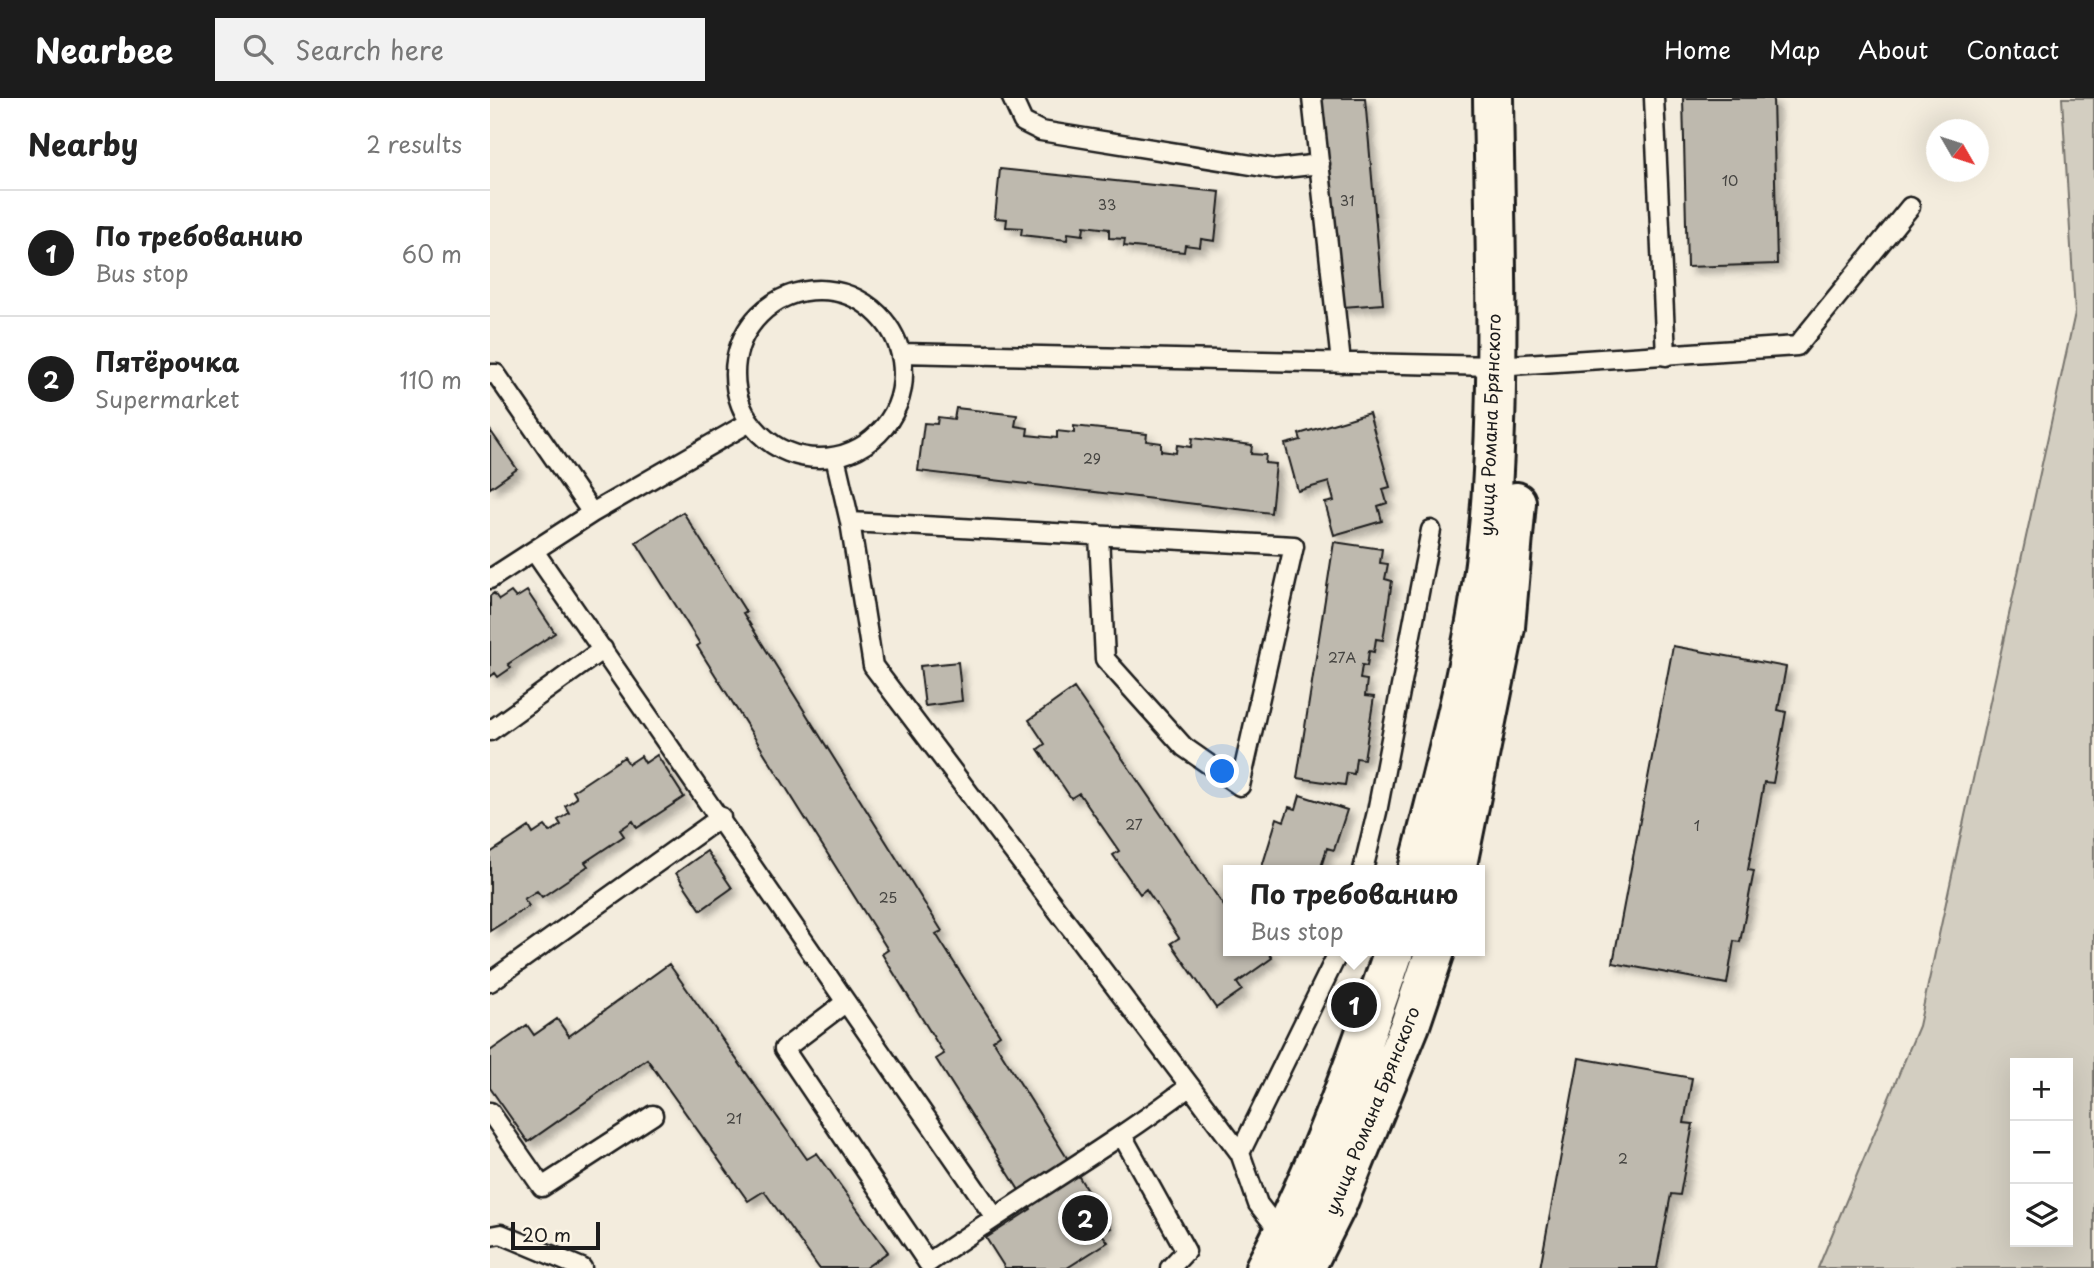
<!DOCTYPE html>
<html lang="en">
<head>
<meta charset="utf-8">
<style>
	body { margin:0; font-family:"Playpen Sans",sans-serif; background:#f2f2f2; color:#222 }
	.controls { position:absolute; right:21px; bottom:21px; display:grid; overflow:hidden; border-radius:0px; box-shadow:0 7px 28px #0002 }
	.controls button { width:63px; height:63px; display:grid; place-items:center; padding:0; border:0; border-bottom:2px solid #e0e0e0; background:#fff; color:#222; font:35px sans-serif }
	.compass { position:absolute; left:1436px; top:21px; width:63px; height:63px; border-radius:50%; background:#fff; box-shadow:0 7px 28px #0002; rotate:129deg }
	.scale { position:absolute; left:21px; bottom:18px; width:89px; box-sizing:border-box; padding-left:7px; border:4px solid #1c1c1c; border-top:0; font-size:19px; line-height:24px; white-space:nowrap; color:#1c1c1c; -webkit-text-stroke:5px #fcf5e5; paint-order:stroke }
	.you { position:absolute; left:733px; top:674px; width:24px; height:24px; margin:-18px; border:5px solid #fff; border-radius:50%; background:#1a73e8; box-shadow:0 0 0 10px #1a73e833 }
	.badge { display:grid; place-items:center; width:46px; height:46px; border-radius:50%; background:#1c1c1c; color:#fff; font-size:23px; font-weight:700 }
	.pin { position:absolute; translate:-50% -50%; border:4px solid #fff; box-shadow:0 2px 7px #0006 }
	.popup { position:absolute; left:733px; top:767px; width:262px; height:91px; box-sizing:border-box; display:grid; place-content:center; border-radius:0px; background:#fff; filter:drop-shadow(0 2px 5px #0005); font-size:23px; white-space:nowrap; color:#767676 }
	.popup b { font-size:26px; color:#222 }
	.popup::after { content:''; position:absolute; left:50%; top:100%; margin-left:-14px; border:14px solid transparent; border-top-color:#fff }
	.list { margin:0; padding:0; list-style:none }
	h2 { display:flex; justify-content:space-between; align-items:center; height:91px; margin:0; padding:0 28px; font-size:30px }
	h2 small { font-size:23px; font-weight:400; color:#767676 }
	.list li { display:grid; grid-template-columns:46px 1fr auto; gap:21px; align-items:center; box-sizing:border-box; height:126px; padding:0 28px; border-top:2px solid #e0e0e0 }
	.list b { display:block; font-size:26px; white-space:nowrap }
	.list p { margin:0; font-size:23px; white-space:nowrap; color:#767676 }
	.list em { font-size:23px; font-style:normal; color:#767676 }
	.icon { flex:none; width:38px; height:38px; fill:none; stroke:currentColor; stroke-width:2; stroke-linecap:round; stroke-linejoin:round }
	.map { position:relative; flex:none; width:1604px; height:1170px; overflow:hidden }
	header { display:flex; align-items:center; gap:42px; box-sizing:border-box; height:98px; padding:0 35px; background:#1c1c1c; color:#fff }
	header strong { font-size:33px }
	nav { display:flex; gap:38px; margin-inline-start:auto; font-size:24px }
	.search { width:490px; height:63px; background:#f2f2f2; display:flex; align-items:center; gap:18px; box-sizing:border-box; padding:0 24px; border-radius:0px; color:#767676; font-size:26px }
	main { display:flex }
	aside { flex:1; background:#fff }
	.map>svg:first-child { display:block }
	.green { fill:#d3cec1; stroke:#78756e; stroke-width:2; fill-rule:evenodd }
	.building { fill:#beb9ae; stroke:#1c1c1c; stroke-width:2; filter:url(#shadow) }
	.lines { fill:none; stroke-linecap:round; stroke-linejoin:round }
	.lane-casing { stroke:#1c1c1c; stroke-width:23 }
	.secondary-casing { stroke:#1c1c1c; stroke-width:44 }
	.lane { stroke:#fcf5e5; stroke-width:18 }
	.secondary { stroke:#fcf5e5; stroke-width:38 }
	.labels { text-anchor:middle; stroke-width:5; stroke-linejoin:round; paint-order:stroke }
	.number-label { font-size:14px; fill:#444340 }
	.street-label { font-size:18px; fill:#1c1c1c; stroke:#fcf5e5 }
</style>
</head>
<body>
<header>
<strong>Nearbee</strong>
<div class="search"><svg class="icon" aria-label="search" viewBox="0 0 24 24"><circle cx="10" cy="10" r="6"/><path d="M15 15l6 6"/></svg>Search here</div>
<nav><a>Home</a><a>Map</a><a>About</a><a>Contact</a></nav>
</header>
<main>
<aside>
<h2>Nearby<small>2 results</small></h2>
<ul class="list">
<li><span class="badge">1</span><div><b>По требованию</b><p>Bus stop</p></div><em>60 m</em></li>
<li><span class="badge">2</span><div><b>Пятёрочка</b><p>Supermarket</p></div><em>110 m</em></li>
</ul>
</aside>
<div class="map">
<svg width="1604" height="1170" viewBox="0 0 1604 1170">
	<defs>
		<filter id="shadow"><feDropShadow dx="6" dy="6" stdDeviation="3.5" flood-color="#0004"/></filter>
	</defs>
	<rect width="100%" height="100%" fill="#f3ecdd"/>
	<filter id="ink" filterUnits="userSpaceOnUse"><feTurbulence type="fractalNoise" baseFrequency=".0143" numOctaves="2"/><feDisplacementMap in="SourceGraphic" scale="14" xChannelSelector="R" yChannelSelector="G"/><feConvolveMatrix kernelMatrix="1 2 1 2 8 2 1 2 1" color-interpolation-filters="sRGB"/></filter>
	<g filter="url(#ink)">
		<!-- green -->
		<path class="green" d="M1572,0h32v1170h-276l101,-242 156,-713zM1525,965h53v179h-53z"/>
		<!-- building -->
		<path class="building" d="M821,0h54l18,206 -54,4z
			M1193,0h90l4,166 -90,3z
			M510,71l220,23 -5,49 -14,-2 -1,8 -15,-2 -1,7 -60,-6 1,-7 -16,-1v-9l-25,-3 -1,9 -15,-2 -1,7 -46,-5 1,-7 -16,-1 1,-8 -12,-1z
			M466,310l61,7 -2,11 13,2 -1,7 30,3v-7l17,2v-7l73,8 -1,7 15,2v8l15,2 1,-8 14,2 1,-9 60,7 -1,9 15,1 -1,8 11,1 -5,49 -353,-42 6,-48 13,1 1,-7 16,2z
			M879,315l21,74 -7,2 4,14 -9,3 4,15 -48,14 -9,-32 9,-2 -5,-19 -31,9 -13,-47 16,-4 -2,-6z
			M0,332l27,39 -27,19z
			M193,414l63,100 -3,1 199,318 -6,3 64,101 -7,5 118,188 -9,6 6,8 -41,26h-62l-19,-30 45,-29 -95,-150 8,-5 -62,-100 6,-4 -191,-304 3,-2 -64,-102z
			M844,444l48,7 -2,14 8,1 -3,15 7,2 -9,59 -7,-1 -2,13 -5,-1 -2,15 -5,-1 -2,14 7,1 -2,16 9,1 -10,62 -8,-1 -2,16 -7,-1 -2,12 -48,-7z
			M37,493l28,42 -47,31 3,4 -13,9 -3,-4 -5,4v-81l4,-3 5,7 12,-8 5,6z
			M1183,548l113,21 -8,43 8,2 -13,71 -9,-1 -16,88 6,1 -14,71 -6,-1 -7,43 -114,-21z
			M468,564l4,39 -37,5 -5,-40z
			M584,590l154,224v39h39l5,7 -35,25 5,7 -26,18 -45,-65 8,-5 -33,-49 -6,5 -27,-39 6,-4 -40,-58 -8,5 -33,-49 7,-5 -16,-24z
			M167,657l27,42 -47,31 -4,-7 -6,4 -7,5 4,6 -39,26 3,4 -46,31 -5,-6 -13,8 5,7 -39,25v-78l39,-26 4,7 12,-8 5,6 11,-7 -3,-5 11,-7 -4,-7 12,-8 -4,-7 51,-34 5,7 12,-8 4,7z
			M810,697l47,15 -13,40 -7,-2 -7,22h-59l16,-52 7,3 5,-14 7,2z
			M217,753l25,37 -31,22 -25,-37z
			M179,866l138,195 10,-6 71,99 -23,16h-46l-55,-77 -16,10 -101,-142 -119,83 -38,-54v-37l37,-26 7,10 23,-16 12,17z
			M1089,960l113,20 -8,45 9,1 -13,71 -9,-1 -14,74h-117z"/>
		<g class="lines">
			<!-- lane casing -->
			<g class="lane-casing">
				<path id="lane" d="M522,0l11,24 18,9 235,38 44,-5
					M822,0l29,265
					M1164,0l12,258
					M245 276a84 84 0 1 1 168 0a84 84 0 1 1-168 0Z
					M411,255l595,13 301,-20 113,-139
					M0,276h6l96,139 -102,66
					M345,359l15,65 23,144 317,420c-84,64 -176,116 -262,177l-144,-214 62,-47
					M102,415l158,-91
					M360,424l444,24 -54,240 -56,-39 -79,-88 -6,-124
					M44,453l460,665
					M0,633l113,-82
					M873,772l14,-58 54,-282
					M0,884l231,-165
					M700,988l50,67 99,-202
					M0,1014l52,75 111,-72
					M633,1039l63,114 -16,17
					M750,1055l18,51 25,32
					M0,1138l11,-2 81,34"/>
			</g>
			<!-- secondary casing -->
			<g class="secondary-casing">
				<path id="secondary" d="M928,772c30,-116 62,-233 72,-353 11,-139 5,-280 3,-419
					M966,772l49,-243 11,-125
					M775,1170c54,-101 92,-209 129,-317
					M815,1170l32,-64 73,-179 25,-74"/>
			</g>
			<!-- lane -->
			<use href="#lane" class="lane"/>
			<!-- secondary -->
			<use href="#secondary" class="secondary"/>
		</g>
	</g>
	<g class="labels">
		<!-- number labels -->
		<g class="number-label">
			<text x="1240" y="88">10</text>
			<text x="857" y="108">31</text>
			<text x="617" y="112">33</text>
			<text x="602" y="366">29</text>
			<text x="852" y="565">27А</text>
			<text x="644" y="732">27</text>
			<text x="1207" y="733">1</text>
			<text x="398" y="805">25</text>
			<text x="244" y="1026">21</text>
			<text x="1133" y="1066">2</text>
		</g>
		<!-- street labels -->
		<g class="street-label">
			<text transform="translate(1001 327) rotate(-88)" y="6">улица Романа Брянского</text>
			<text transform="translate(883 1013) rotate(-68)" y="6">улица Романа Брянского</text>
		</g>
	</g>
</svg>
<div class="controls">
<button>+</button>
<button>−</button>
<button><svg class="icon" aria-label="layers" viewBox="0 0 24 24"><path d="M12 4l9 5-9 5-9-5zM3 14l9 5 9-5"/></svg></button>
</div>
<svg class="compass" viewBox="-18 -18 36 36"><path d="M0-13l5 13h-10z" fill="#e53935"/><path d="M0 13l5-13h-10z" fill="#767676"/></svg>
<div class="scale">20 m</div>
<div class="you"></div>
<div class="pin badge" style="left:864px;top:907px">1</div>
<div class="popup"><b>По требованию</b>Bus stop</div>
<div class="pin badge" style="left:595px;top:1120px">2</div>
</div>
</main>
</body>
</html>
